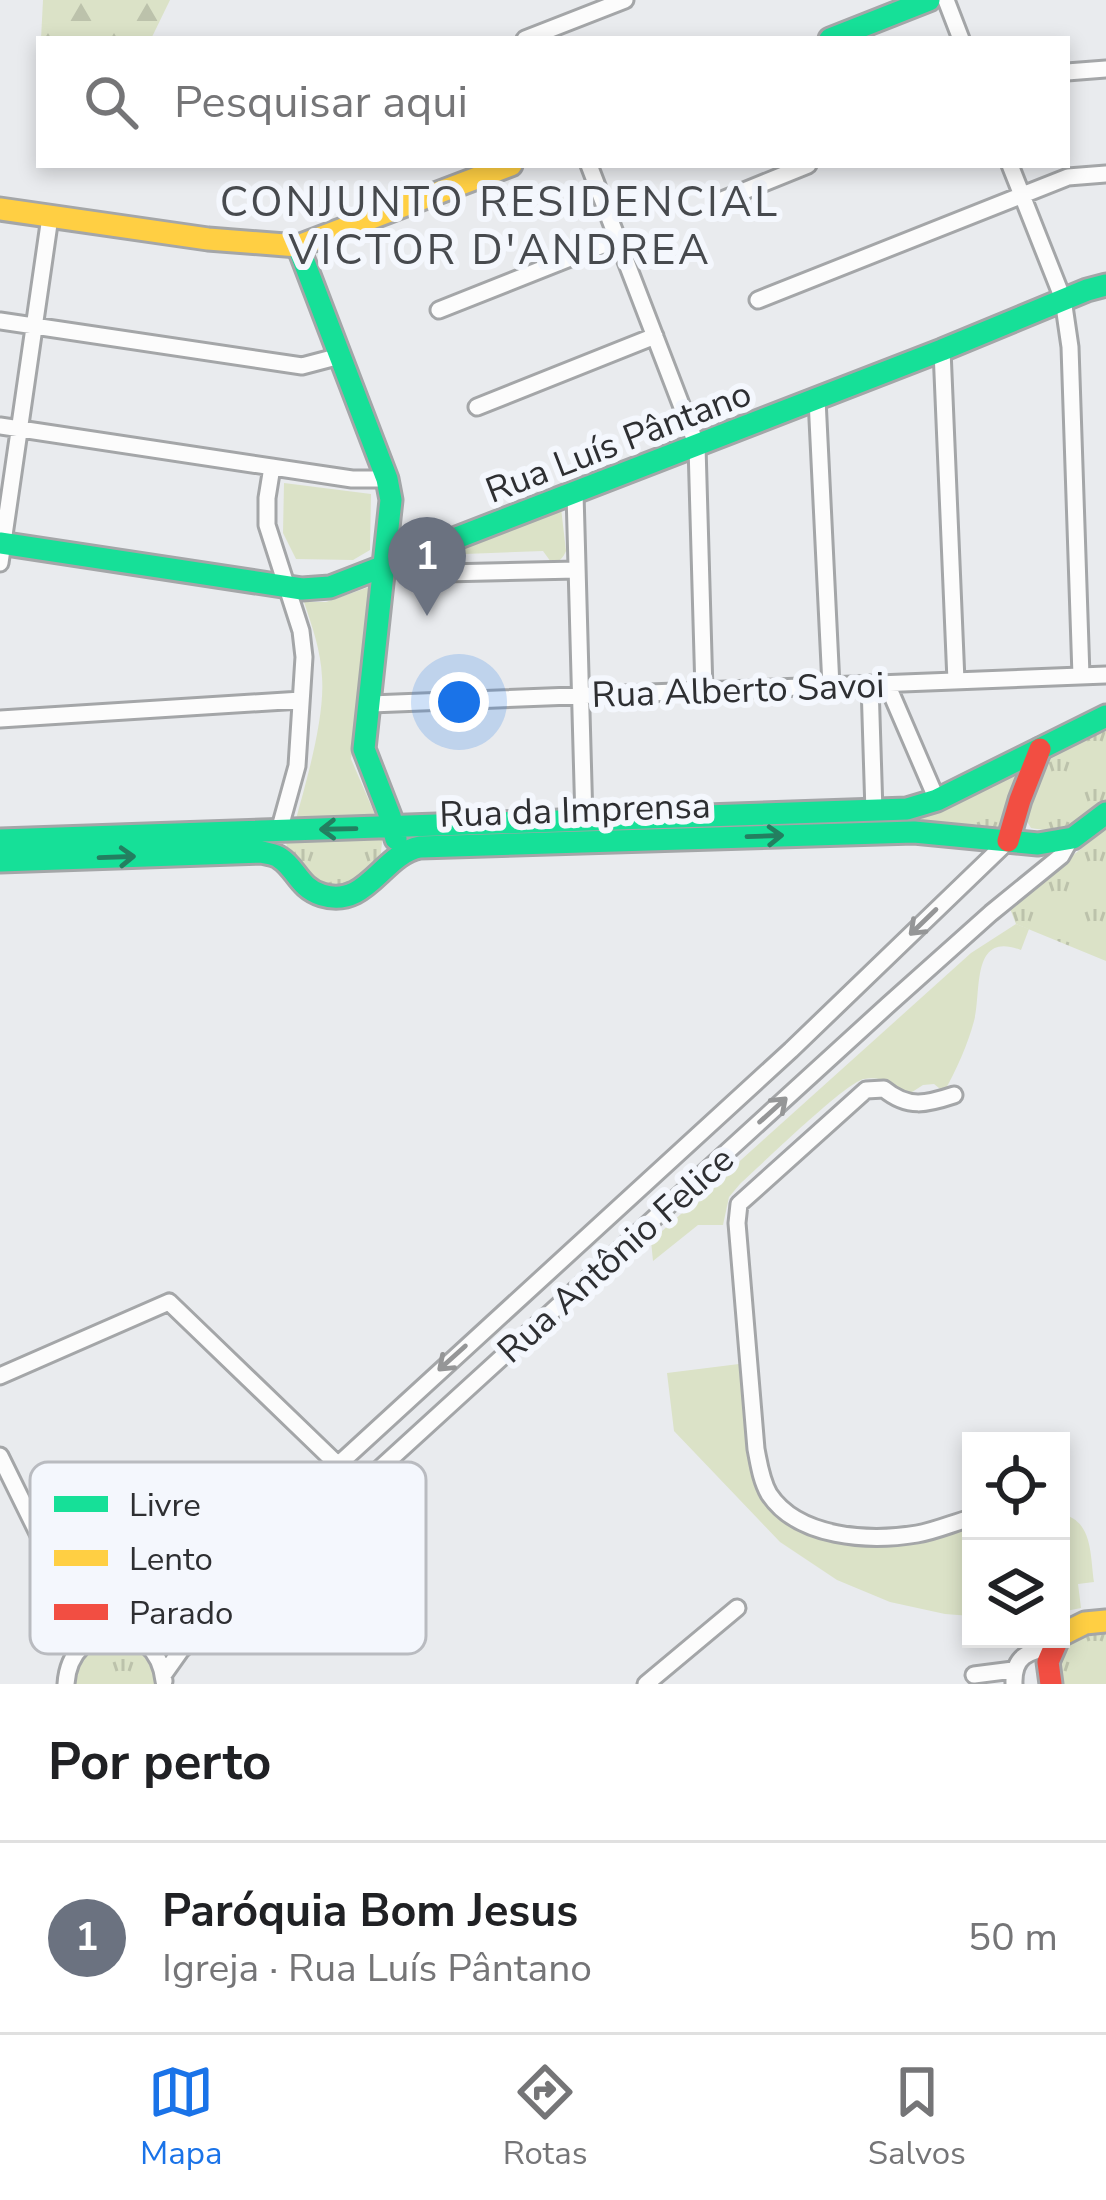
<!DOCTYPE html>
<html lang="pt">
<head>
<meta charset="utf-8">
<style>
	body { margin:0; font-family:"Nunito Sans",sans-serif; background:#f2f2f2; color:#202124 }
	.controls { position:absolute; right:36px; bottom:36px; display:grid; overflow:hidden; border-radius:0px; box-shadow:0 6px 18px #0003 }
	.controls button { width:108px; height:108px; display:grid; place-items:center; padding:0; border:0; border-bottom:3px solid #e0e0e0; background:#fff; color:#202124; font:60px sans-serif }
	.you { position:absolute; left:459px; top:702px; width:42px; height:42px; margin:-30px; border:9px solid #fff; border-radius:50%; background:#1a73e8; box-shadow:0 0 0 18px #1a73e833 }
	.badge { display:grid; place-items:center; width:78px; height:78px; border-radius:50%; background:#1a73e8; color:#fff; font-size:39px; font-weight:700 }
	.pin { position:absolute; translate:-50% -99px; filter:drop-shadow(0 3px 6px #0008) }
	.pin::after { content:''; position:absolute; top:63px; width:42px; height:36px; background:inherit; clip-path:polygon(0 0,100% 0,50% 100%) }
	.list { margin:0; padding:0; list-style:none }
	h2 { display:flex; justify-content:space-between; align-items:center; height:156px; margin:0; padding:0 48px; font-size:51px }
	h2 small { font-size:39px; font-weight:400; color:#757577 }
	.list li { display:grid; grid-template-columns:78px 1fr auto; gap:36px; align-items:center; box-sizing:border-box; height:192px; padding:0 48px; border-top:3px solid #e0e0e0 }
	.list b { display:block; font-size:45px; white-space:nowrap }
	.list p { margin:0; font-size:39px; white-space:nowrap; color:#757577 }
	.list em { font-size:39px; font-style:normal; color:#757577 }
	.icon { flex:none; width:66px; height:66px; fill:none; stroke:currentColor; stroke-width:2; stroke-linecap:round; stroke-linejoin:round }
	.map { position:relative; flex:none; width:1106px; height:1684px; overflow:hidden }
	.search { position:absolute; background:#fff; box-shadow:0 6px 18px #0003; left:36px; right:36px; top:36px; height:132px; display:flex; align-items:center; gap:30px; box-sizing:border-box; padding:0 42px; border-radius:0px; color:#757577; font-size:45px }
	.sheet { height:348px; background:#fff }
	nav { display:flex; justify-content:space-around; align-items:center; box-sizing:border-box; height:168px; border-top:3px solid #e0e0e0; background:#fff; font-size:33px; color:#757577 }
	nav a { display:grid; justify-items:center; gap:6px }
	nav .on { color:#1a73e8 }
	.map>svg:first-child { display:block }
	.grass { fill:url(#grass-tufts) }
	.forest { fill:url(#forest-firs) }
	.park { fill:#dbe2c7 }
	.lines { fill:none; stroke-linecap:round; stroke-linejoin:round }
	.street-casing { stroke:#a4a6a8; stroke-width:21 }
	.fast-casing { stroke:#a4a6a8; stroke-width:27 }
	.slow-casing { stroke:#a4a6a8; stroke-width:27 }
	.jam-casing { stroke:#a4a6a8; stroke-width:27 }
	.street { stroke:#fcfcfc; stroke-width:15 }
	.fast { stroke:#16e098; stroke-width:21 }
	.slow { stroke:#ffcf43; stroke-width:21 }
	.jam { stroke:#f24e42; stroke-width:21 }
	.oneway { stroke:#237f60 }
	.oneway2 { stroke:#959697 }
	.labels { text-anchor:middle; stroke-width:12; stroke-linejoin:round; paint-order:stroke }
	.street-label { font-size:36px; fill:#2e2f32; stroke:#f4f7fd }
	.quarter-label { font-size:42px; letter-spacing:3px; fill:#474a4e; stroke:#f4f7fd }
	.key { fill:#f4f7fd; stroke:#b9bbc0; stroke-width:3 }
	.key-label { font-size:33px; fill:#2e2f32 }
</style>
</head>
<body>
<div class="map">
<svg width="1106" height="1684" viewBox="0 0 1106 1684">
	<defs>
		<pattern id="grass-tufts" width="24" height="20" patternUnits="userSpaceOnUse" patternTransform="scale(3)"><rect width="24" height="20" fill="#dbe2c7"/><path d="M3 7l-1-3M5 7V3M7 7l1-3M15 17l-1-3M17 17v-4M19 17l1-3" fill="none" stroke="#bcc2ab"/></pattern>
		<pattern id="forest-firs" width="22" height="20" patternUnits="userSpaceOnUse" patternTransform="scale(3)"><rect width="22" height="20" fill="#dbe2c7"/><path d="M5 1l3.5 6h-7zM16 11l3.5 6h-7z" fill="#bcc2ab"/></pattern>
	</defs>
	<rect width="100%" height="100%" fill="#e9ebee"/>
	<!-- grass -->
	<path class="grass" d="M1106,728v74c-22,21 -43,32 -75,26l-8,-13 20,-60z
		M1024,766l-18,41 -5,21 -5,3 -586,9 1,-5 502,-20z
		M1106,829v132l-90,-37 -7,-18z
		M383,834l-3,27 -27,25 -30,3 -36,-35 -1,-18z
		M1106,1629v55h-45c-5,-40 6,-50 45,-55z
		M106,1643c28,-1 46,13 49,41h-80c2,-21 12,-32 31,-41z"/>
	<!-- forest -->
	<path class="forest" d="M43,0h127l-19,39h-110z"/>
	<!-- park -->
	<path class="park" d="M284,483l87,11 -1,56 -17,10 -57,-1 -13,-26z
		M561,508l5,43c-3,7 -7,12 -15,11l-8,-11 -78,3 -3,13h-3l-21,-13z
		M372,586l-21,173 25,58 -80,2c11,-40 29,-102 26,-142 -1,-26 -10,-51 -18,-75h22z
		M1016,924l13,5 -8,21c-51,-20 -39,43 -47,71 -6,23 -18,50 -30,71l-10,-8 -11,1 -17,11c-13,-12 -24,-20 -42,-17 -18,3 -104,87 -124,105l-11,13 -6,28h-25l-45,36 -2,-20 320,-288z
		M739,1364l11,97 4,19 10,17 56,39 151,-11v91l-26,-2 -55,-12 -53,-22 -57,-38 -106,-111 -7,-58z
		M1061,1514c32,6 29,41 33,68l-16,2 3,24 -20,4z"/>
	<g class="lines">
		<!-- street casing -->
		<g class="street-casing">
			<path id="street" d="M946,0l15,39
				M525,39l100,-39
				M1067,72l39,-3
				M589,165l108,281 7,245
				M1010,165l53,134 7,48 11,329
				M722,200l86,-35
				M758,300l310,-123 38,-3
				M439,310l179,-71
				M0,321l302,45 38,-10
				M942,350l14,331
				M817,399l14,287
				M477,407l178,-71
				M0,426l352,53h35
				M272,467l-5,31v27l34,106 3,26 -7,109 -18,65
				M575,493l9,328
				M0,563l50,-346
				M444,573l133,-3
				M870,684l4,128
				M887,684l50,116
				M371,704l735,-29
				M0,719l301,-19
				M954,1095c-27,9 -46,14 -70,-6l-18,1 -127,114 -2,19 19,226c3,15 5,31 13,45 29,44 100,48 148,40 18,-3 36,-11 54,-16
				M0,1376l169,-74 167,161
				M0,1456l90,183
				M137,1637l36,-21 618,-566 217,-209
				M164,1674l17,-24 707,-645 103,-92 70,-57 9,-16
				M974,1675l39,-5
				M66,1684c4,-66 91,-69 98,-3
				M646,1684l91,-76
				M1014,1684c-1,-28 14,-33 39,-37"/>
		</g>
		<!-- fast casing -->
		<g class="fast-casing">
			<path id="fast" d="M830,39l99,-39
				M298,246l89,233 4,21 -27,249 26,67 6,23
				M0,543l302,46 28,-2 612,-237 145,-60 19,-5
				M0,840l907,-31 30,-9 169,-84
				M0,861l262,-9c6,2 13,2 18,6 16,10 19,30 42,37 45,14 60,-41 98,-48l494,-15 124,12 35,-6 33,-25"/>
		</g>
		<!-- slow casing -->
		<g class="slow-casing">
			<path id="slow" d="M0,209l208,30 90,7 213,-81
				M1061,1635l24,-12 21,-2"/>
		</g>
		<!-- jam casing -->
		<g class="jam-casing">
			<path id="jam" d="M1008,841l12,-41 20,-51
				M1051,1684l-3,-22 10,-23"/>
		</g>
		<!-- street -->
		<use href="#street" class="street"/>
		<!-- fast -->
		<use href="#fast" class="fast"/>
		<!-- slow -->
		<use href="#slow" class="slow"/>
		<!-- jam -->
		<use href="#jam" class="jam"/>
	</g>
	<!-- one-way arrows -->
	<defs><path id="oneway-shaft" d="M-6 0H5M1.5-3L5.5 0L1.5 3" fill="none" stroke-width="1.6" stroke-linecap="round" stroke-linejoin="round" transform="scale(3)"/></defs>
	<g class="oneway">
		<use href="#oneway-shaft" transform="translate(338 829) rotate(179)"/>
		<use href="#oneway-shaft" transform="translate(765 836) rotate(-2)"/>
		<use href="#oneway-shaft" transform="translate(117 857) rotate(-2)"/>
	</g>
	<g class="oneway2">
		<use href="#oneway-shaft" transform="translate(923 922) rotate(136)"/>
		<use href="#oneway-shaft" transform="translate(773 1110) rotate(-42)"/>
		<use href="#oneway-shaft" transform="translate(452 1358) rotate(138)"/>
	</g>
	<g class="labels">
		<!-- street labels -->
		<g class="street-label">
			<text transform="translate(618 441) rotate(-21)" y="13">Rua Luís Pântano</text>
			<text transform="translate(738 689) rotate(-2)" y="13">Rua Alberto Savoi</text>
			<text transform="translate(575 809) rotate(-2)" y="13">Rua da Imprensa</text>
			<text transform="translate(615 1254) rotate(-42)" y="13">Rua Antônio Felice</text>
		</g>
		<!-- quarter labels -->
		<g class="quarter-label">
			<text x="500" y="216">CONJUNTO RESIDENCIAL<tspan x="500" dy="48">VICTOR D'ANDREA</tspan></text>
		</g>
	</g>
	<!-- legend -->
	<rect x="30" y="1462" width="396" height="192" rx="18" class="key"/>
	<rect x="54" y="1496" width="54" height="16" fill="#16e098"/>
	<rect x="54" y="1550" width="54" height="16" fill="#ffcf43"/>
	<rect x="54" y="1604" width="54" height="16" fill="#f24e42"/>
	<g class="key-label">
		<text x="129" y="1516">Livre</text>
		<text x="129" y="1570">Lento</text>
		<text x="129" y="1624">Parado</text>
	</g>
</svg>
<div class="controls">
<button><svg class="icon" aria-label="locate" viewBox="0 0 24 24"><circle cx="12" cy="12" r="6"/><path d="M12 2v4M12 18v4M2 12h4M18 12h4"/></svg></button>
<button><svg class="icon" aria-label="layers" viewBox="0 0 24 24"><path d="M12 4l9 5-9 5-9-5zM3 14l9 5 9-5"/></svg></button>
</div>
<div class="you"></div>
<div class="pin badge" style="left:427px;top:616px;background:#6b7280">1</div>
<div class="search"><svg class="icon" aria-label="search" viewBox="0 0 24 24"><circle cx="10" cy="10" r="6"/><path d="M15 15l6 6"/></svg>Pesquisar aqui</div>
</div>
<section class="sheet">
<h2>Por perto<small></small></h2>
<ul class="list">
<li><span class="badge" style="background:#6b7280">1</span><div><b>Paróquia Bom Jesus</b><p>Igreja · Rua Luís Pântano</p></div><em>50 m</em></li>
</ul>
</section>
<nav>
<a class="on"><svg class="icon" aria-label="map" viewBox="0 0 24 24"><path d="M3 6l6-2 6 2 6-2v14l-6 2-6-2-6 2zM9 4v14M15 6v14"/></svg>Mapa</a>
<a><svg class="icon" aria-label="directions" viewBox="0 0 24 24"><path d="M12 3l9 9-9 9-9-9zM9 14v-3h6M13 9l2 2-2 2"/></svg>Rotas</a>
<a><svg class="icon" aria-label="saved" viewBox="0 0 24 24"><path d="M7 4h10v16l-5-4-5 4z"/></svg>Salvos</a>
</nav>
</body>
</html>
